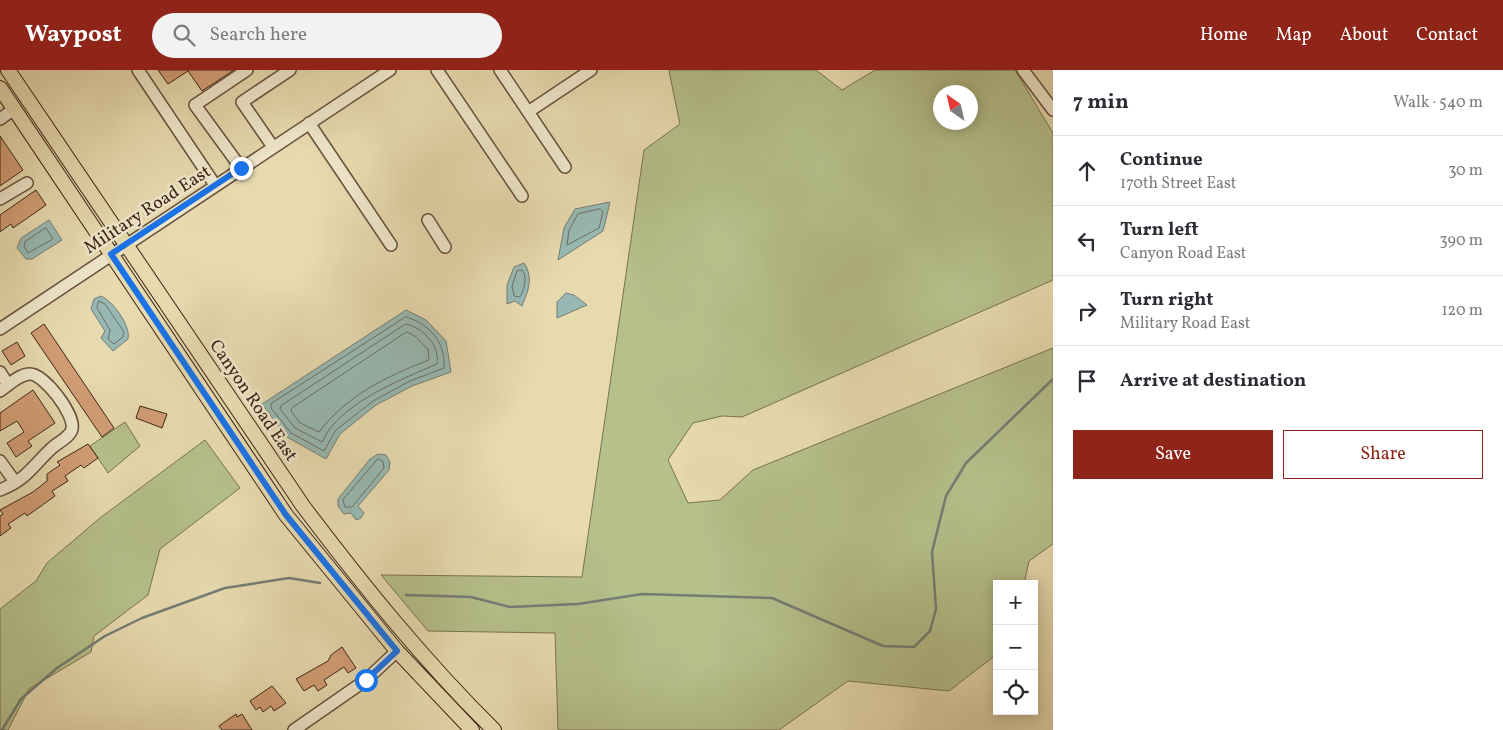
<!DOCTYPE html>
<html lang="en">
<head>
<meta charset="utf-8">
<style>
	body { margin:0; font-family:Vollkorn,serif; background:#f2f2f3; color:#2b2b33 }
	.controls { position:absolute; right:15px; bottom:15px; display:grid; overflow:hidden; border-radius:0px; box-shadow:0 2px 12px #0003 }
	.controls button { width:45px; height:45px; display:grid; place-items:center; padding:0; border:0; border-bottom:1px solid #e1e1e2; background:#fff; color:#2b2b33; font:25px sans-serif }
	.compass { position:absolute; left:933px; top:15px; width:45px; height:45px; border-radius:50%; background:#fff; box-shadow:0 2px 12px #0003; rotate:326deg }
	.stop { position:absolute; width:15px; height:15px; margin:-11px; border:4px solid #1a73e8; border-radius:50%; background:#fff }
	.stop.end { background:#1a73e8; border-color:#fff; box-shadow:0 1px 5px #0008 }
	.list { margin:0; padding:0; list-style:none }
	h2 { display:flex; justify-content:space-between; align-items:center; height:65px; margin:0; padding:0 20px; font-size:21px }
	h2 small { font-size:16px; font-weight:400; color:#7c7c81 }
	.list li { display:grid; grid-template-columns:32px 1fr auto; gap:15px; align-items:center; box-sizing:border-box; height:70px; padding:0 20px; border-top:1px solid #e1e1e2 }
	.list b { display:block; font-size:19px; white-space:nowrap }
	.list p { margin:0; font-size:16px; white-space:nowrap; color:#7c7c81 }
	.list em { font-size:16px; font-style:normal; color:#7c7c81 }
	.actions { display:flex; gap:10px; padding:15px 20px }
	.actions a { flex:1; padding:11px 0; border:1px solid #8f2418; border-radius:0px; text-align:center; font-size:18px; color:#8f2418 }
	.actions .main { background:#8f2418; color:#fff }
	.icon { flex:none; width:28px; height:28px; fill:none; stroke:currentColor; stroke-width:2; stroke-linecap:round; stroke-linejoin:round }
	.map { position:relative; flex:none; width:1053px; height:660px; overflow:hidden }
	header { display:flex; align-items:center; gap:30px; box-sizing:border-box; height:70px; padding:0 25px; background:#8f2418; color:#fff }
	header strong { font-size:24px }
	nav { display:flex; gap:28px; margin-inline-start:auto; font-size:18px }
	.search { width:350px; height:45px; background:#f2f2f3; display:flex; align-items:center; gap:12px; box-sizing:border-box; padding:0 18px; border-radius:28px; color:#7c7c81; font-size:19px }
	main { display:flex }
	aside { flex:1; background:#fff }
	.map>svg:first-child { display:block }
	.green { fill:#b5c08b; stroke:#797252; fill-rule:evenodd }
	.water { fill:#98b9b3; stroke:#747d75 }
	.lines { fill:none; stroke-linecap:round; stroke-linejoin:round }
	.shore { stroke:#6a6e66; stroke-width:1 }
	.stream { stroke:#747d75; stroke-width:2.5 }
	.building { fill:#d29d75; stroke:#3d2418 }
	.minor-casing { stroke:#68523e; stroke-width:14 }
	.major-casing { stroke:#3d2418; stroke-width:16 }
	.minor { stroke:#efe7cb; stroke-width:11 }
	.major { stroke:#e7daaf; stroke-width:14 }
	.route { stroke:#1a73e8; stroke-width:6 }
	.labels { text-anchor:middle; stroke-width:5; stroke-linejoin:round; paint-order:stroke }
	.street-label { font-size:18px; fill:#3d2418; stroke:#efe7cb }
</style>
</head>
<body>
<header>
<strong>Waypost</strong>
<div class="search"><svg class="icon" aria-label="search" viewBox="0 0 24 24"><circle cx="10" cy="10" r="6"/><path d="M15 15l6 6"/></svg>Search here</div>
<nav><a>Home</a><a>Map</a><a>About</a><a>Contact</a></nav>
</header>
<main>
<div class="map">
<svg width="1053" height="660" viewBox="0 0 1053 660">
	<rect width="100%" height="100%" fill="#e7daaf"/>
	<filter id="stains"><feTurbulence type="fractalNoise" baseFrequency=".004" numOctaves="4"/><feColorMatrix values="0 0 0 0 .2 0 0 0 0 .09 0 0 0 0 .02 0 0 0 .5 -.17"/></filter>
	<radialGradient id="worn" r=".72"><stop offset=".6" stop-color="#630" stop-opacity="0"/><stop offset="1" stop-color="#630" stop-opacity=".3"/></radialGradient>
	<!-- green -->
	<path class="green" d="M670,0h146l26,20 33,-20h140l38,63v147l-311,137 -20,-1 -29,7 -25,37 20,43 32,-3 33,-30 300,-122v196l-24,17 -5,23h-27v70l-48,37 -101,-10 -69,49h-221l-3,-97 -127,-2 -47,-56 201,2 62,-427 36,-26 -11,-53zM941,22h30v30h-30z
		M125,352l15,24 -32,27 -18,-27z
		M205,370l35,48 -80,61 -12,46 -54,41 -3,16 -62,37 -21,41h-8v-121l36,-28 11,-18 53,-45z"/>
	<!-- water -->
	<path class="water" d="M610,132l-7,29 -45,29 6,-32 11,-19z
		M49,150l13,20 -30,19h-6l-9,-11 4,-10z
		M524,193c10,15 4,28 -2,43l-7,-5 -8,3v-19l7,-18z
		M566,223l8,2 13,10 -30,13v-16z
		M101,226c12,5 30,30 27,43l-15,12 -12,-13 4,-7 -14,-22 3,-10z
		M406,240l20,10 20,21 5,31 -39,14 -36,19 -36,29 -14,25 -39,-22 -25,-33z
		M378,384l8,1 4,7 -1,8 -31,36 6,7 -3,5 -5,2 -5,-7 -7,1 -6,-8v-7l32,-40z"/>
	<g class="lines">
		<!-- shore -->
		<path class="shore" d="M600,139l3,3 -4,16 -32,17 2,-15 9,-16z
			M46,158l7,11 -25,14 -4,-6 1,-5z
			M522,200c6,7 2,19 -2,27l-6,-1 -2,-10 5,-15z
			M99,231l6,3 19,28 -1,5 -9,7 -6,-5 2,-9 -13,-22z
			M406,247c24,7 40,26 38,51l-34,13 -37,20 -37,29 -12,21 -33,-18 -20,-25v-4z
			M406,254c18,4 34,22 31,40 -35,15 -80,33 -105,62 -5,5 -7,12 -10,16l-27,-14 -15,-19 1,-3z
			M407,262l8,4 13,13 1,11c-42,16 -83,36 -110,72l-19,-9 -9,-12 1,-3z
			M378,389l5,2 1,7 -32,39h-7l-2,-7z"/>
		<!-- stream -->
		<path class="stream" d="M406,525l65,2 39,10 68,-3 64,-10 130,4 111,48 31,1 16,-16 6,-22 -4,-57 14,-56 20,-33 87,-84
			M2,660l19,-31 36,-31 48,-32 37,-18 83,-30 64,-10 31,5"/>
	</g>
	<!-- building -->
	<path class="building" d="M158,0h76l-32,21 -14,-20 -20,13z
		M0,66l23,34 -23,16z
		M36,120l10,15 -33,23 -2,-4 -11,8v-17z
		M44,254l70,104 -12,9 -71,-104z
		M17,272l8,14 -14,9 -9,-14z
		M33,320l22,33 -27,18 4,5 -16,11 -9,-14 17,-11 -7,-11 -17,10v-18z
		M140,336l27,8 -5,14 -26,-10z
		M88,374l10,14 -14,10 -3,-3 -16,11 3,5 -16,10 3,5 -28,20 -2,-3 -17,11 3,4 -11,8v-20l3,-2 -3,-4 33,-18 14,-11v-7l13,-9 -3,-3z
		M342,577l14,21 -8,5 -4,-6 -20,13 3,5 -9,6 -4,-6 -10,6 -8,-12 32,-18 3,-6z
		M272,616l14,17 -12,8 -3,-5 -8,6 -3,-5 -4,3 -6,-9z
		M236,644l1,3 5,-3 10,16h-30l-3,-4z"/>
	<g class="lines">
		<!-- minor casing -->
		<g class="minor-casing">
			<path id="minor" d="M138,0l77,115
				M437,0l85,126
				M500,0l65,97
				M1023,0l30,40
				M528,42l63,-42
				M0,49l14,-10
				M309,53l82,122
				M273,77l-31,-45 48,-32
				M241,98l-46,-63 52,-35
				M0,129l27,-16
				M428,150l17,27
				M0,259l390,-259
				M0,302l8,13
				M0,321c9,-6 19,-17 30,-17 14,0 45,40 42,55 -2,8 -13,13 -19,18 -19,17 -26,33 -53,43
				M0,391l15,21
				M294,660l72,-50 31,-29"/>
		</g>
		<!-- major casing -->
		<g class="major-casing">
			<path id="major" d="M8,0l295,436c59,78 121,155 191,224
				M0,18l286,427 111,136 75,79"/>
		</g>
		<!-- minor -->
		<use href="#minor" class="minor"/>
		<!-- major -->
		<use href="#major" class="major"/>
	</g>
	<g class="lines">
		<!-- route -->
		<path class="route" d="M241,98l-130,86 175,261 111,136 -31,29"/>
	</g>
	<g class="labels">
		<!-- street labels -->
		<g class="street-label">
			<text transform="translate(147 139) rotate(-33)" y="6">Military Road East</text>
			<text transform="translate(254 330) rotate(56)" y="6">Canyon Road East</text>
		</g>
	</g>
	<rect width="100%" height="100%" filter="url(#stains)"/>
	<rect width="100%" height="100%" fill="url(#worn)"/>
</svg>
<div class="controls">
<button>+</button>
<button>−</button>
<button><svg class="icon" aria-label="locate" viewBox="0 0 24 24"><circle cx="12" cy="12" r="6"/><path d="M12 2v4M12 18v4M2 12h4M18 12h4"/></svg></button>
</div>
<svg class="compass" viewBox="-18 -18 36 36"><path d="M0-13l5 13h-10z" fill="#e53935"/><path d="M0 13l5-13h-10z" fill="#7c7c81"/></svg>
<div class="stop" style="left:366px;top:610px"></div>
<div class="stop end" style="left:241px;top:98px"></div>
</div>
<aside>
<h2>7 min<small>Walk · 540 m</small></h2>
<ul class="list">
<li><svg class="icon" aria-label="ahead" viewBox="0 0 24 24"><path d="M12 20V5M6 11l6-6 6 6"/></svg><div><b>Continue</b><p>170th Street East</p></div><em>30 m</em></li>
<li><svg class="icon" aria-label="left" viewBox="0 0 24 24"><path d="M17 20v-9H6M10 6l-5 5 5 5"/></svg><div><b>Turn left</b><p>Canyon Road East</p></div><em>390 m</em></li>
<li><svg class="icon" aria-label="right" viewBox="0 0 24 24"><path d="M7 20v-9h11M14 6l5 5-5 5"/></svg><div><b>Turn right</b><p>Military Road East</p></div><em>120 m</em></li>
<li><svg class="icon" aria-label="arrive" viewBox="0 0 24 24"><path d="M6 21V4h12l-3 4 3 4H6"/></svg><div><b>Arrive at destination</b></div></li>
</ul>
<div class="actions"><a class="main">Save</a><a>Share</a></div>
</aside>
</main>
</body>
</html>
